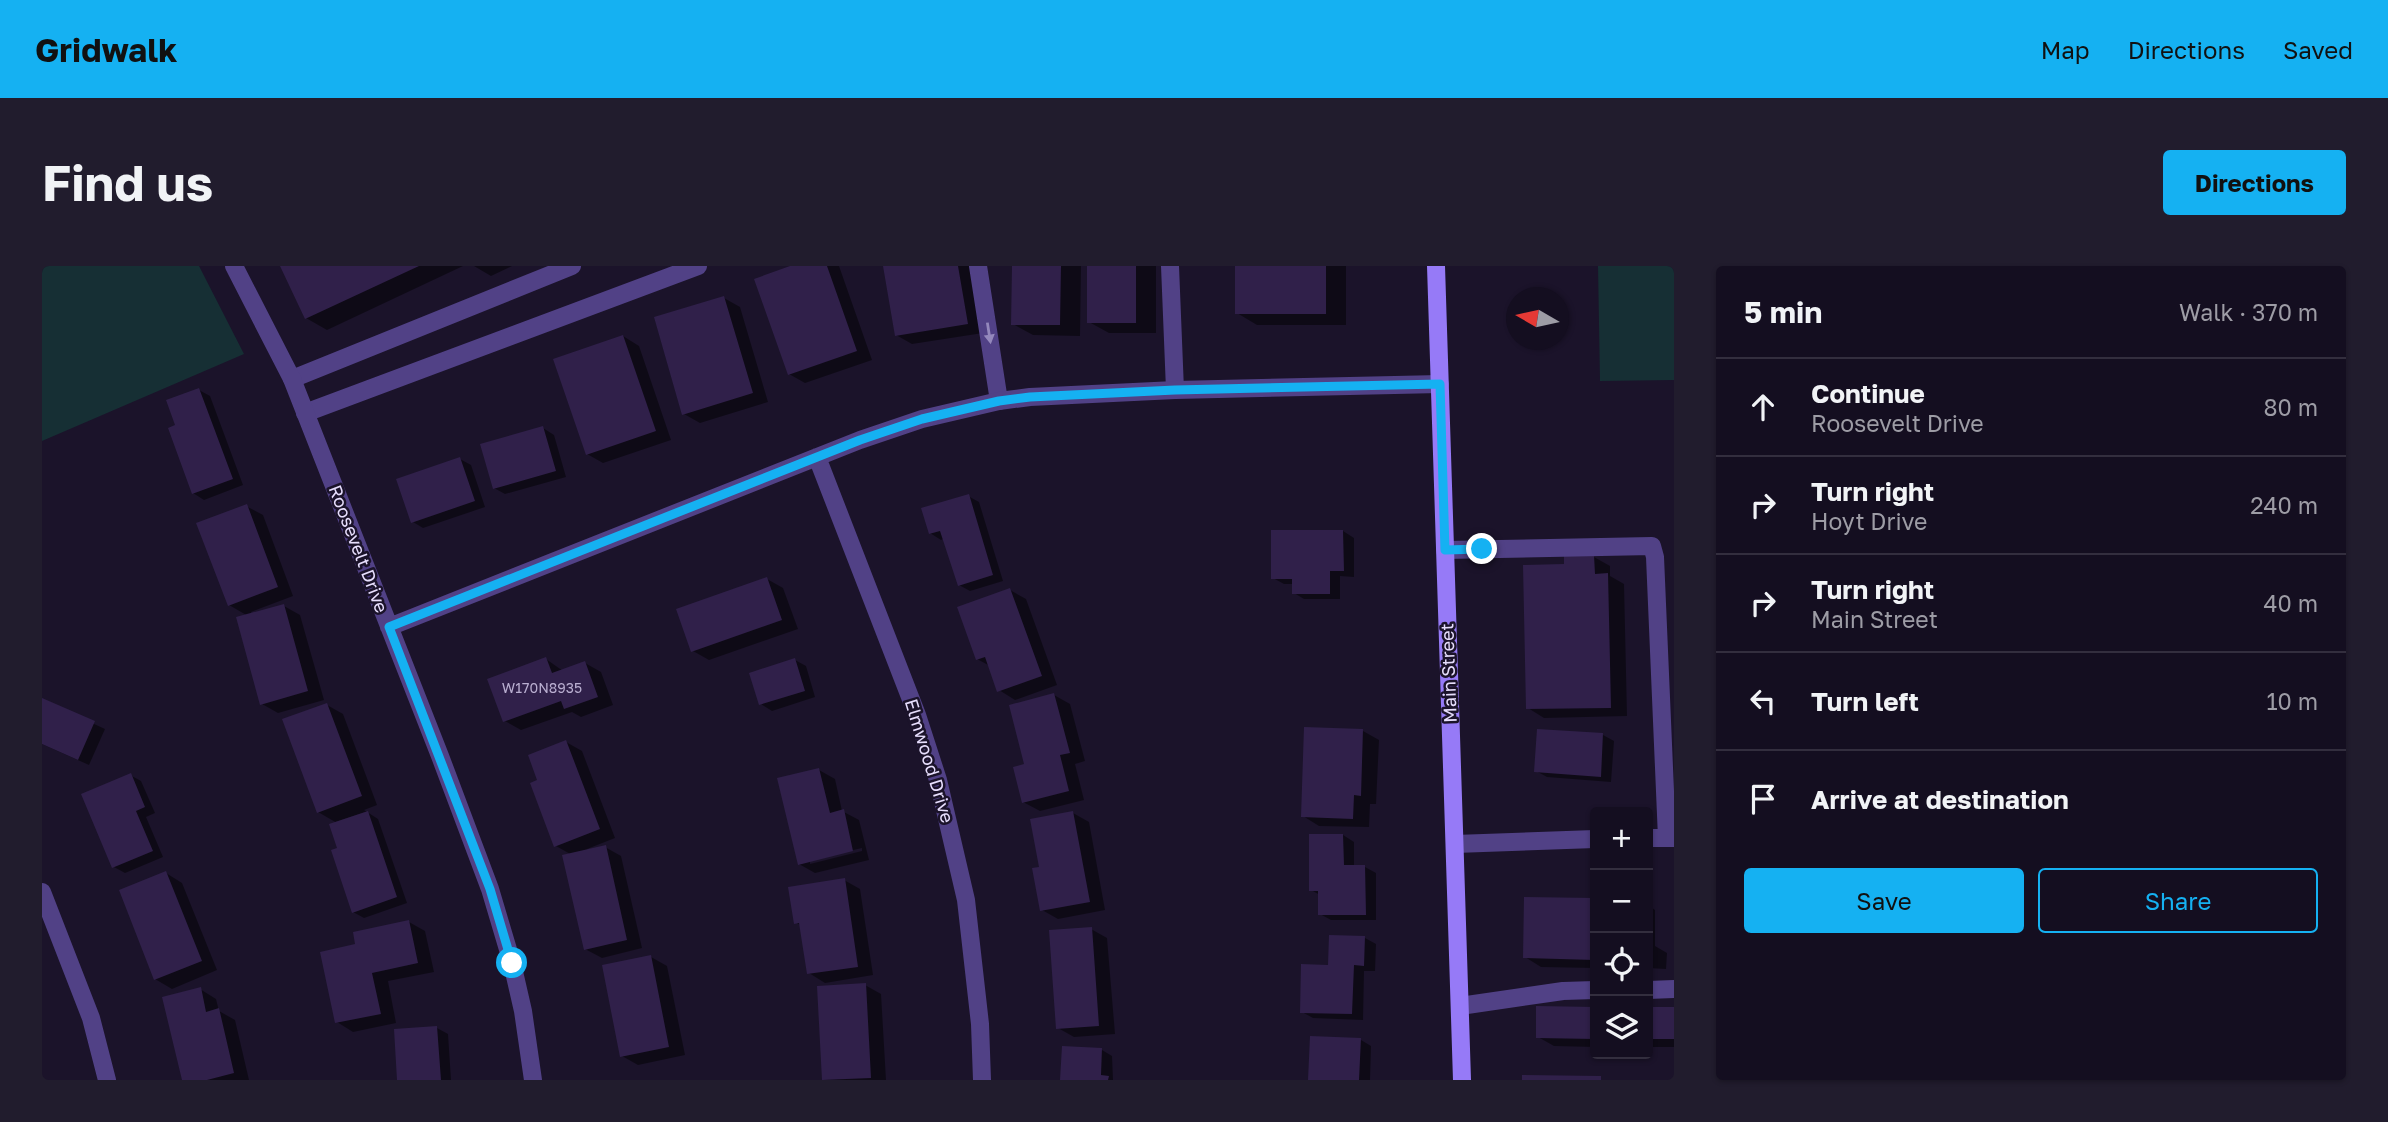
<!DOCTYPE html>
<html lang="en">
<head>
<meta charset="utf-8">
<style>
	body { margin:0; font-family:"Golos Text",sans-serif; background:#211c2d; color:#f1f3f6 }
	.controls { position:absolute; right:21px; bottom:21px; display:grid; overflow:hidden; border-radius:7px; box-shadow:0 2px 5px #0004 }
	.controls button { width:63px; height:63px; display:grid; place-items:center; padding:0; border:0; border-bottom:2px solid #332e3e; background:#140e20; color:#f1f3f6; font:35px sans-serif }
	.compass { position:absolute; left:1464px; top:21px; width:63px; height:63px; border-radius:50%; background:#140e20; box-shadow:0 2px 5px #0004; rotate:279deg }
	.stop { position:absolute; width:21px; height:21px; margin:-16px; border:5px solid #15b1f2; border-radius:50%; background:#fff }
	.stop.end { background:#15b1f2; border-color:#fff; box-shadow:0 2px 7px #0008 }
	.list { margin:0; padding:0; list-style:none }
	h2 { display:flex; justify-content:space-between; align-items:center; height:91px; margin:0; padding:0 28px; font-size:30px }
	h2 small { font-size:23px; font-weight:400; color:#9d9ca5 }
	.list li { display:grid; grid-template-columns:46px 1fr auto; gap:21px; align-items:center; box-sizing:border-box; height:98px; padding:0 28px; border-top:2px solid #332e3e }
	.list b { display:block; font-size:26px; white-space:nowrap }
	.list p { margin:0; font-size:23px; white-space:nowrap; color:#9d9ca5 }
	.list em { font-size:23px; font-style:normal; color:#9d9ca5 }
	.actions { display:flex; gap:14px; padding:21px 28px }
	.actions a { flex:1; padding:16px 0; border:2px solid #15b1f2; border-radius:7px; text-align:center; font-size:24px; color:#15b1f2 }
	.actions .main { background:#15b1f2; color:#111 }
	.icon { flex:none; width:38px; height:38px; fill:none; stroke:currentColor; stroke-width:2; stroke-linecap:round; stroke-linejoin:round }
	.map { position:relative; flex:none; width:1632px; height:814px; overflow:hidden; border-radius:7px }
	header { display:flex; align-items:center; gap:42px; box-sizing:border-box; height:98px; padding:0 35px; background:#15b1f2; color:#111 }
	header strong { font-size:33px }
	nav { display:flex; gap:38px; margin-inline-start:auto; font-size:24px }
	.intro { display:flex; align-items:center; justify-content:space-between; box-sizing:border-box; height:168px; padding:0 42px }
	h1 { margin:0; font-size:49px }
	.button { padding:18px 32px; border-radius:7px; background:#15b1f2; color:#111; font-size:24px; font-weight:700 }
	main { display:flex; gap:42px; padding:0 42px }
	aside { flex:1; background:#140e20; border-radius:7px; box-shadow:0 2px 5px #0004 }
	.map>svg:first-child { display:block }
	.green { fill:#162f34 }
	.shadow { fill:#0007; fill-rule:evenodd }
	.building { fill:#30204a }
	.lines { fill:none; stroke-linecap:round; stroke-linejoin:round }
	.service { stroke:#514186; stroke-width:18 }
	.minor { stroke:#514186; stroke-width:18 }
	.secondary { stroke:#967af7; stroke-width:18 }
	.oneway { fill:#9488bc }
	.route { stroke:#15b1f2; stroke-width:9 }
	.labels { text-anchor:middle; stroke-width:5; stroke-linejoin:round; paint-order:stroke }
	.number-label { font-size:14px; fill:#b9aed0 }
	.street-label { font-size:18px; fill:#e7defd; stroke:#1b132a }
</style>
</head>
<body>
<header>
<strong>Gridwalk</strong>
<nav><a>Map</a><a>Directions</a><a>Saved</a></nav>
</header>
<div class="intro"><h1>Find us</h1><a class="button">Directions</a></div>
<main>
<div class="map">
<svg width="1632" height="814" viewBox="0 0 1632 814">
	<rect width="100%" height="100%" fill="#1b132a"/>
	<!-- green -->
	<path class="green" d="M0,0h157l45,88 -202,87z
		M1556,0h76v114l-74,1z"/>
	<!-- shadow -->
	<path class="shadow" d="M240,0h181l-136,64 -21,-12z
		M432,0h38l-21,10z
		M754,0h43l33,94 -67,23 -16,-9z
		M843,0h87l11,67 -71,11 -16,-9z
		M971,0h68l-1,70 -47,-1 -20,-11z
		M1047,0h67v67h-47l-20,-11z
		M1195,0h109v59h-89l-20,-12z
		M682,32l16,9 28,95 -68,21 -16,-9z
		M581,70l16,10 32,94 -68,23 -16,-9z
		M157,124l11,6 33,89 -39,15 -11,-7z
		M501,162l11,7 12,42 -61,17 -11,-6z
		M418,193l11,6 14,42 -62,21 -10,-6z
		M926,230l11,6 24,79 -33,10 -11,-6 -14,-47 -4,2 -11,-7z
		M204,240l17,9 30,81 -42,16 1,3 32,-9 16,9 24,85 -46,13 -16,-9 -14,-88 -19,-11z
		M1301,265l11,7v39l-14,-1v23h-36l-10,-6 -1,-9h-9l-11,-6z
		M1552,291l16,9v10l14,8 3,132 -83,2 -16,-10 38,-142z
		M725,313l16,9 15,41 -89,31 -16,-9z
		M968,324l16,9 31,86 -42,15 -16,-10 -9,-24 -13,-7z
		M504,393l17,12 22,-8 16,9 12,33 -32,12 -9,-5 -51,18 -16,-9z
		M753,394l11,6 9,31 -43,14 -11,-7z
		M1012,429l16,9 15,57 -10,3 9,36 -44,11 -17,-9 3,-36z
		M0,434l63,29 -16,36 -47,-21z
		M285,439l16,9 34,91 -13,5 14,9 29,84 -43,15 -11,-6 -13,-63 -3,-26 -19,-11z
		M1321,465l16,9 -3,64h-6l-1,23 -50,-1 -16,-10z
		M1561,469l11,6 -3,41 -64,-5 -11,-6z
		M524,476l16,9 33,87 -28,11 1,2 17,-4 16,9 21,92 -40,10 -17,-9 -13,-94 -16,-9 -16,-65z
		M777,504l16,9 7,32 17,9 10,40 -54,13 -16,-9zM820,582v3l-52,13v-4z
		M88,509l11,6 14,32 -9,4 17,40 -38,16 -11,-6z
		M1031,547l16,9 16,88 -47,9 -16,-9 -1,-42z
		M1301,569l11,7v25h11l11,6v47h-45l-11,-6v-19l-9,-5z
		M124,607l16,10 35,87 -45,19 -17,-10z
		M802,614l16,9 13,86 -48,8 -16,-10 -7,-47 -7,-4z
		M1484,632l69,2v68l-54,-1 -16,-10z
		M1606,639l7,5v36l12,7 -1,16 -18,-1z
		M367,656l16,9 9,41 -46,9 8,42 -43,9 -16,-10 20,-76z
		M1049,663l16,9 8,96 -41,3 -16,-9z
		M1323,672l11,6 -1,27h-11l-1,49 -50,-2 -11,-6 28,-45z
		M609,691l16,9 18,89 -47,10 -16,-9z
		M823,719l16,9 5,86h-62z
		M158,723l16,10 3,12 16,9 14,60h-65z
		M1496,742l57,1v38l-41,-1 -16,-9z
		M1606,743h26v38h-26z
		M395,762l11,6 3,46h-52z
		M1319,774l10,6 -1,34h-60z
		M1060,784l10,6 1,24h-52z"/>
	<!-- building -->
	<path class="building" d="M238,0h139l-114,53z
		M748,0h37l30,85 -69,24 -34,-96z
		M841,0h75l10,58 -73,12z
		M970,0h49l-1,59h-49z
		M1045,0h49v57h-49z
		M1193,0h91v48h-91z
		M682,30l29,97 -71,22 -28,-98z
		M581,69l33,96 -70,24 -33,-96z
		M157,122l34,91 -41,15 -24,-66 7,-3 -9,-25z
		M501,160l13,45 -63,18 -13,-45z
		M418,191l15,44 -64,22 -15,-44z
		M927,228l24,81 -35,11 -18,-55 -11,3 -8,-26z
		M205,238l31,83 -50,19 -32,-83z
		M1229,264h72l1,41h-14v23h-38v-15h-21z
		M1552,289l1,19 13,-1 3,135 -85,1 -3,-144 41,-1v-8z
		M725,311l15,43 -91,32 -15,-43z
		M968,322l32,88 -45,16 -12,-35 -9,3 -19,-53z
		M242,338l24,87 -48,14 -24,-88z
		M504,391l6,16 33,-12 13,36 -34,12 -3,-8 -58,21 -16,-43z
		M753,392l10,33 -46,14 -10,-32z
		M1012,427l16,60 -10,2 9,36 -47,12 -9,-36 11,-3 -15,-59z
		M0,432l53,23 -17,39 -36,-16z
		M285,437l35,93 -45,17 -35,-94z
		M1262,461l59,2 -2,67 -7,-1 -1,24 -52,-2z
		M1495,463l66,4 -2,44 -67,-5z
		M524,474l34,89 -46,18 -24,-64 7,-3 -9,-25z
		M777,502l11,45 14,-4 9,42 -55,14 -21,-87z
		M89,507l14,34 -9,4 17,40 -41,17 -31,-74z
		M326,545l29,86 -45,16 -21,-63 6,-2 -8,-24z
		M1031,545l17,91 -50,9 -8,-43 7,-1 -9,-48z
		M1267,568h34l1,31h21l1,50h-48v-24h-9z
		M564,579l21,95 -43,10 -22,-95z
		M124,605l36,90 -48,19 -35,-90z
		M803,612l13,89 -51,7 -8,-51 -5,1 -6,-37z
		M1482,631l71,1v62l-72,-2z
		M367,654l9,43 -46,10 9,41 -46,9 -15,-71 35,-8 -2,-12z
		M1050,661l7,99 -43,3 -7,-99z
		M1287,669l36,1 -1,30 -10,-1 -2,49 -52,-1 1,-49 27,1z
		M609,689l18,92 -49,10 -18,-92z
		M824,717l5,95 -49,2 -5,-94z
		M159,721l5,25 13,-4 15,65 -27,7h-25l-20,-83z
		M1494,740l59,1v32l-59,-1z
		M1606,741h26v32h-26z
		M395,760l4,54h-44l-3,-51z
		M1268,770l51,2 -2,42h-51z
		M1020,780l40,2 -1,27 8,1 -1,4h-48z
		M1480,809l79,1v4h-79z"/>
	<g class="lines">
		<!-- service -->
		<path class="service" d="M936,0l21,135
			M1128,0l5,124
			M250,113l280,-113
			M263,147l393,-147
			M1403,284l207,-4 3,11 12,281
			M1606,724l26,-1
			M1418,740l103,-15 32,-1"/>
		<!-- minor -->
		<path class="minor" d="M192,0l58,113 148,377 50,133 22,74 11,48 10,69
			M775,191l100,258 21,65 28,120 14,124 2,56
			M347,361l471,-187 62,-21 77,-18 31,-4 145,-7 265,-6
			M1606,572h26
			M1413,578l140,-5
			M0,626l49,126 16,62"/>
		<!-- secondary -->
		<path class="secondary" d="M1394,0l26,814"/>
	</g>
	<!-- one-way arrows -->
	<defs><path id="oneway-solid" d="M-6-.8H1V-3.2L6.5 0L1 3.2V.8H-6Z" transform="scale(1.75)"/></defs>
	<use class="oneway" href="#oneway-solid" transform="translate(947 67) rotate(81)"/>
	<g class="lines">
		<!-- route -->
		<path class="route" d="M470,697l-22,-74 -101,-262 471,-187 62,-21 77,-18 31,-4 145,-7 265,-6 5,166 37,-1"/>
	</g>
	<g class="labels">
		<!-- number labels -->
		<g class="number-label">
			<text x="500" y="427">W170N8935</text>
		</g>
		<!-- street labels -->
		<g class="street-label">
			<text transform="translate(316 283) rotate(69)" y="6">Roosevelt Drive</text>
			<text transform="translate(1407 407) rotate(-92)" y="6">Main Street</text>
			<text transform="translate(887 495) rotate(73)" y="6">Elmwood Drive</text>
		</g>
	</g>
</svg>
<div class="controls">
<button>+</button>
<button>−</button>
<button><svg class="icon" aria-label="locate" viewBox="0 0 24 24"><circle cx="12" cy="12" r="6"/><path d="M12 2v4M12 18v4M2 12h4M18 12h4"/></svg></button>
<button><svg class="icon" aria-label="layers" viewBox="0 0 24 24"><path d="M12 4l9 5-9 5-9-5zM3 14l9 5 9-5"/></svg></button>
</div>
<svg class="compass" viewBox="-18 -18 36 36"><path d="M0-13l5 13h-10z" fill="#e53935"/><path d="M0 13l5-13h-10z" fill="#9d9ca5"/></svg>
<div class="stop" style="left:470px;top:697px"></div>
<div class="stop end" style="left:1440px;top:283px"></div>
</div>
<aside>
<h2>5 min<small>Walk · 370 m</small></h2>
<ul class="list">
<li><svg class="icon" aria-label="ahead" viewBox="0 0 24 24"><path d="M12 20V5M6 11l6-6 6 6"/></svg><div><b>Continue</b><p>Roosevelt Drive</p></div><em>80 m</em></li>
<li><svg class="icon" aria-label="right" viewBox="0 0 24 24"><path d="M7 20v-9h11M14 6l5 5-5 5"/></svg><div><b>Turn right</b><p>Hoyt Drive</p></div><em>240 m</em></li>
<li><svg class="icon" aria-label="right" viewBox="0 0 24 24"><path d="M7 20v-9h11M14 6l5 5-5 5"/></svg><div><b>Turn right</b><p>Main Street</p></div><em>40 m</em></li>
<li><svg class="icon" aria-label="left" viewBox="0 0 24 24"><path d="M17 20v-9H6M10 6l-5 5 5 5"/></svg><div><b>Turn left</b></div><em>10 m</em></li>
<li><svg class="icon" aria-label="arrive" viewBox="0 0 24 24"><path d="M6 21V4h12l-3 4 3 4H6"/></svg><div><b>Arrive at destination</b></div></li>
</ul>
<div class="actions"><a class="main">Save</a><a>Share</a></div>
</aside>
</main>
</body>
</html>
